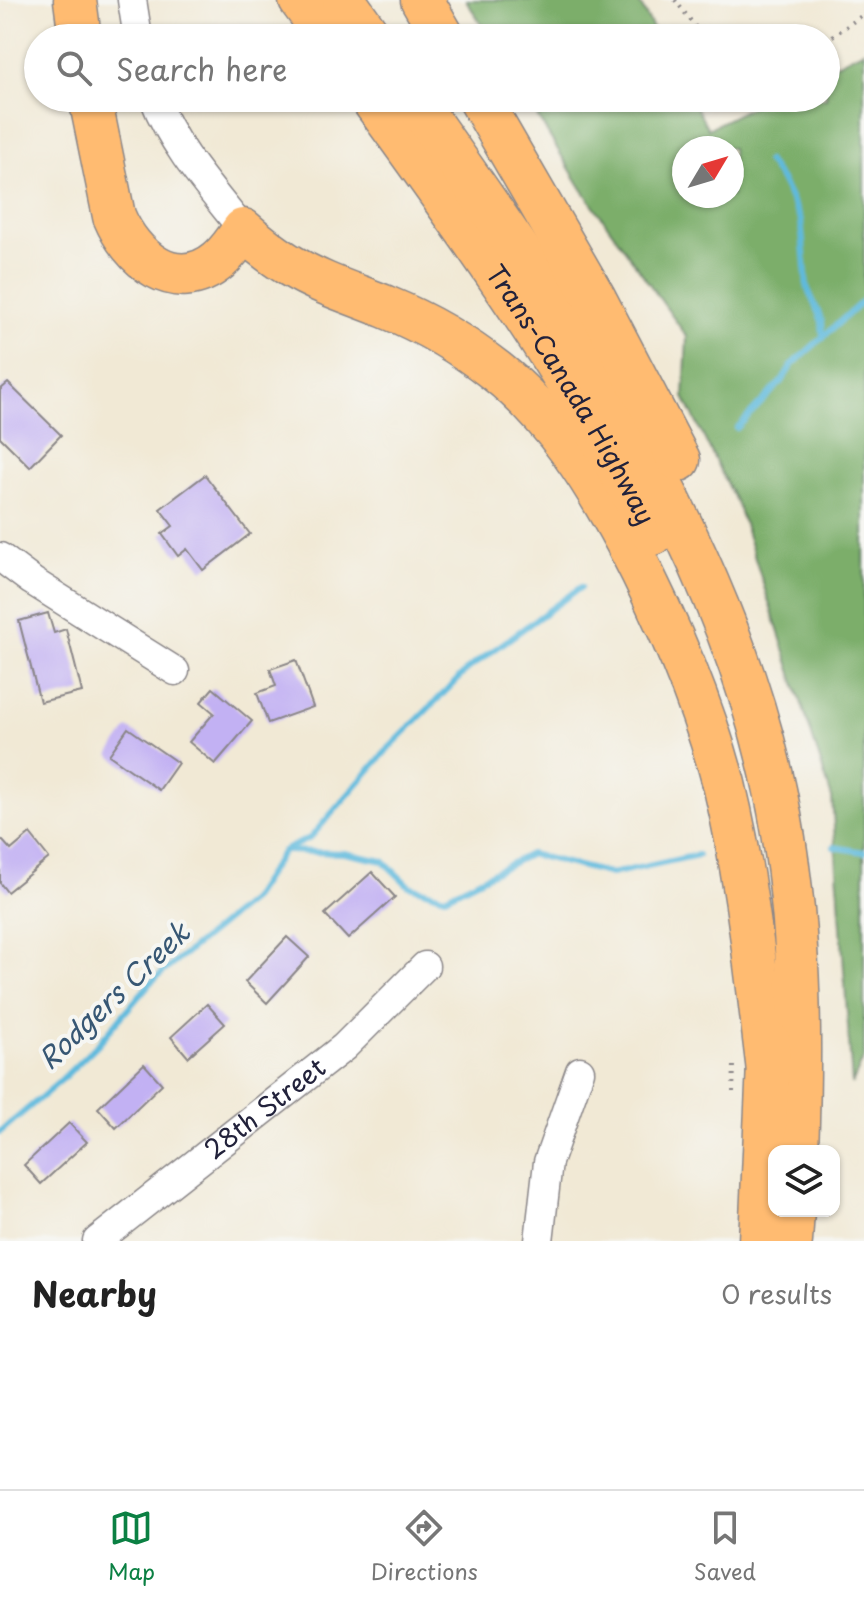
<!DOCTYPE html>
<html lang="en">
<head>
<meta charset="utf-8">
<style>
	body { margin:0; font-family:"Playpen Sans",sans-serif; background:#f6f6f6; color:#222 }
	.controls { position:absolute; right:24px; bottom:24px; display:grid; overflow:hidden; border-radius:16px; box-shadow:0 2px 6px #0004 }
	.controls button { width:72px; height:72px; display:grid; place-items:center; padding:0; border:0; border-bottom:2px solid #e0e0e0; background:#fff; color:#222; font:40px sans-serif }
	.compass { position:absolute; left:672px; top:136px; width:72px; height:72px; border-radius:50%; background:#fff; box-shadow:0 2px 6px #0004; rotate:52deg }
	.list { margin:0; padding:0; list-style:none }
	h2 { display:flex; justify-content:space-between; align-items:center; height:104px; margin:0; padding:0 32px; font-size:34px }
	h2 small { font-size:26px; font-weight:400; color:#767676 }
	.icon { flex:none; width:44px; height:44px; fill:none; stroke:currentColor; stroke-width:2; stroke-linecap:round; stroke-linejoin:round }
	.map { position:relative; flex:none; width:864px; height:1241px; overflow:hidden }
	.search { position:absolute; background:#fff; box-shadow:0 2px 6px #0004; left:24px; right:24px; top:24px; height:88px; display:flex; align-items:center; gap:20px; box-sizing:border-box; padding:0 28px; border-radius:44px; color:#767676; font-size:30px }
	.sheet { height:248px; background:#fff }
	nav { display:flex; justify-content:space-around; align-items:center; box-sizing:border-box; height:112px; border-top:2px solid #e0e0e0; background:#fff; font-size:22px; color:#767676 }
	nav a { display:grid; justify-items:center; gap:4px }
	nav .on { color:#0b8043 }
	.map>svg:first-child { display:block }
	.forest { fill:#7bae6a; stroke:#4e6852; stroke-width:2; fill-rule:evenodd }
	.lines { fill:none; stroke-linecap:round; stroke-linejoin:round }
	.stream { stroke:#5fbadd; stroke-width:6 }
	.building { fill:#c2b1f3 }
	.minor-casing { stroke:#8a8688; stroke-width:31 }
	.highway-casing { stroke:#8a8688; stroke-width:45 }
	.path { stroke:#8a8688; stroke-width:4; stroke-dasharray:2 6; stroke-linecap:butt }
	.minor { stroke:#fff; stroke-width:28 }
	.highway { stroke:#ffbb71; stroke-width:42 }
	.labels { text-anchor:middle; stroke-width:8; stroke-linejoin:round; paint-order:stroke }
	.street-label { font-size:26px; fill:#22223b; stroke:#f6f6f2 }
	.water-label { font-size:28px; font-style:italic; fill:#375774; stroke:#f6f6f2 }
</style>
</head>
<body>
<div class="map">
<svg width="864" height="1241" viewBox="0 0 864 1241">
	<rect width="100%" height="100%" fill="#f6f6f2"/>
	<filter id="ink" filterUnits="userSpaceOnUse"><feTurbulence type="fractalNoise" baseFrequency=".0125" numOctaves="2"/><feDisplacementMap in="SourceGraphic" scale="16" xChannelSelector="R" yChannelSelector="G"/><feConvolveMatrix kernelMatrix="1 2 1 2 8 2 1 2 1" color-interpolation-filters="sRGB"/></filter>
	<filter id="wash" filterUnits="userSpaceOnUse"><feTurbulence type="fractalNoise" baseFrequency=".006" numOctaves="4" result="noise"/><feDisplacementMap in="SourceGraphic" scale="32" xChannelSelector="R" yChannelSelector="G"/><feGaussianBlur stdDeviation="1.8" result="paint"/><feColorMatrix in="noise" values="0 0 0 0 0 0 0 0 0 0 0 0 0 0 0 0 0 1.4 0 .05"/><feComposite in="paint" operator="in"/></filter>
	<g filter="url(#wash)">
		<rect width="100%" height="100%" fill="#f1e9d5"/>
		<!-- forest -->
		<path class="forest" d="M466,0h172l20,38h-168z
			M864,50v1007l-12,27 -20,-286 -93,-289 -55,-112 3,-60 -105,-148 -56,-91h165l17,31 61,-31h57v-29zM684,148h48v48h-48z"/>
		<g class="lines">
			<!-- stream -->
			<path class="stream" d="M767,161l14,19 20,40 6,67 15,34 1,17
				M737,428l45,-47 10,-16 72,-65
				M834,847l30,5
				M287,851l57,2 39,8 26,25 36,11 85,-43 81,20 87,-19
				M0,1132l58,-49 40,-39 53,-62 100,-82 32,-49 27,-13 79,-90 80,-80 112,-81"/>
		</g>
		<g id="blocks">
			<!-- building -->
			<path class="building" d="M8,383l53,52 -31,32 -30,-30v-47z
				M205,475l45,59 -47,36 -16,-21 -9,7 -16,-22 11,-8 -13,-17z
				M48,613l6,20 12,-4 16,63 -42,10 -21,-81z
				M296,660l17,47 -45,16 -11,-30 19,-7 -6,-17z
				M213,688l39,33 -37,43 -26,-22 25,-29 -13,-11z
				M128,728l50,35 -19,27 -50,-35z
				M30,834l19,24 -42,34 -7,-9v-41l2,-2 9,10z
				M372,872l23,25 -47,42 -23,-25z
				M287,937l22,20 -42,46 -22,-21z
				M207,1004l18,20 -37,33 -17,-20z
				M144,1064l18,20 -46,44 -18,-20z
				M69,1123l18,19 -46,42 -17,-19z"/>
		</g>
	</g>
	<g filter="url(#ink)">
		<use href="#blocks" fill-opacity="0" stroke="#8a8688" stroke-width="2"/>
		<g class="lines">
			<!-- minor casing -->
			<g class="minor-casing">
				<g id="minor">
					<path d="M132,0l6,38"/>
					<path d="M154,98c20,51 56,90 89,132"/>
					<path d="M0,557l32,24 143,90"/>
					<path id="s1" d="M97,1241l247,-194 81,-81"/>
					<path d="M539,1241l9,-79 32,-91"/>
				</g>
			</g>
			<!-- highway casing -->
			<g class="highway-casing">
				<g id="highway">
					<path d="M75,0l5,38"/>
					<path d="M300,0l28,38"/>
					<path d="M344,0l27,38"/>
					<path d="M422,0l22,38"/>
					<path d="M90,98l24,118c17,41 61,81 105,44 9,-8 17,-19 24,-30 15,13 31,26 48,36 30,18 63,28 95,41 39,16 77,38 110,64 57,45 97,108 131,172 40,77 75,157 97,241 23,94 32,191 44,287"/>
					<path id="s2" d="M371,98c102,140 204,281 282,436"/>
					<path d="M413,98c147,208 299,422 358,674 29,124 31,252 26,379"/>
					<path d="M479,98l115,199 85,163"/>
					<path d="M760,1241l9,-199"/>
					<path d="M791,1241l2,-30"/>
				</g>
			</g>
			<!-- path -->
			<path class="path" d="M675,0l29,38
				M826,41l38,-27
				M733,1092l1,-27"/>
			<!-- minor -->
			<use href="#minor" class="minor"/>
			<!-- highway -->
			<use href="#highway" class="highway"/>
		</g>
	</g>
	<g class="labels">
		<!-- street labels -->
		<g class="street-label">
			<text dy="9" stroke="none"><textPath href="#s2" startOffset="358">Trans-Canada Highway</textPath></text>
			<text dy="9" stroke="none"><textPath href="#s1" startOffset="214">28th Street</textPath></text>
		</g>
		<!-- water labels -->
		<g class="water-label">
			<text transform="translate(114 996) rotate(-44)" y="10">Rodgers Creek</text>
		</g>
	</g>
</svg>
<div class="controls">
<button><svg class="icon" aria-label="layers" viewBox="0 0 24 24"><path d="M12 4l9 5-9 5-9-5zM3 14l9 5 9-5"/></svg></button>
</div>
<svg class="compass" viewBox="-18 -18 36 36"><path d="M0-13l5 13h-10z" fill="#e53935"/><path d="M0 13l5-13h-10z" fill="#767676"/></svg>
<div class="search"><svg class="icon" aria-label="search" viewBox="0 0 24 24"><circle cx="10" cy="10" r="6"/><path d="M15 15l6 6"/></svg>Search here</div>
</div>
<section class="sheet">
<h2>Nearby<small>0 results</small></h2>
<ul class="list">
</ul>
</section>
<nav>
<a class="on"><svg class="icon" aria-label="map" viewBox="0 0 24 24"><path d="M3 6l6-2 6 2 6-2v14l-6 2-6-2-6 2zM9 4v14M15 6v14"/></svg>Map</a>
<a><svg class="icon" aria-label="directions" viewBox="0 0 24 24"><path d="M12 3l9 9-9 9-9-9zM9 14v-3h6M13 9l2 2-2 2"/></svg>Directions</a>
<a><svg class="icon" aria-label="saved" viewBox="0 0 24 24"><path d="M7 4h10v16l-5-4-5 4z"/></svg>Saved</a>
</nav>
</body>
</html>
